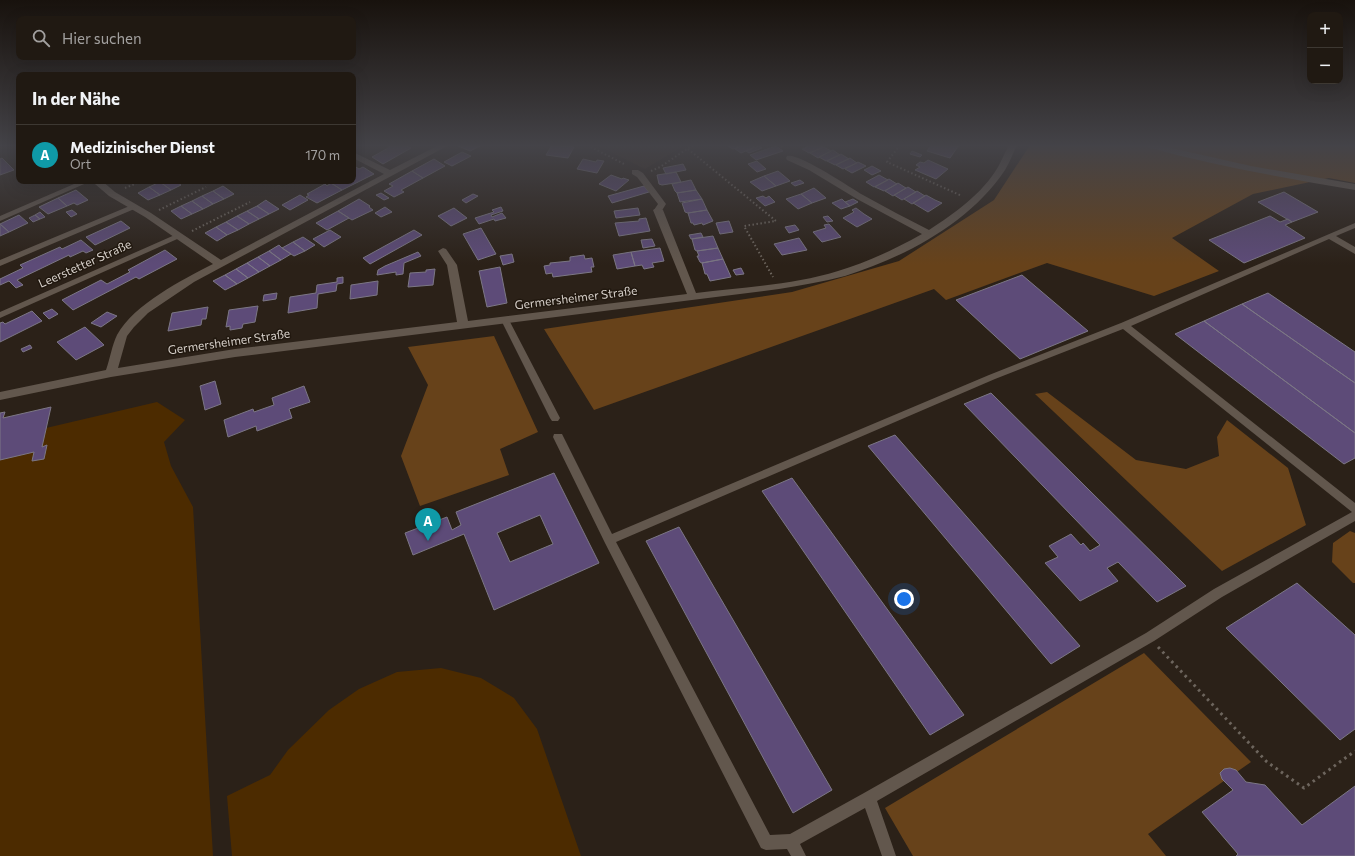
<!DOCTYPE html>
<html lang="de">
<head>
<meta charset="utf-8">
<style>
	body { margin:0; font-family:Commissioner,sans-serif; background:#2d2620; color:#f1f3f6 }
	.controls { position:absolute; right:12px; top:12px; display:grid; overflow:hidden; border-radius:8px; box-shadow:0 4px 16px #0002 }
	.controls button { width:36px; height:36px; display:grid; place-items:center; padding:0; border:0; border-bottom:1px solid #3d3832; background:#201912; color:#f1f3f6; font:20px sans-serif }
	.you { position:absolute; left:904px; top:599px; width:14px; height:14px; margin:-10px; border:3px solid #fff; border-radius:50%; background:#1a73e8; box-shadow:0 0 0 6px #1a73e833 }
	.badge { display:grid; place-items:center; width:26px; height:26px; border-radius:50%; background:#2563eb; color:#fff; font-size:13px; font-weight:700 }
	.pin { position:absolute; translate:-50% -33px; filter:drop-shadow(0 1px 2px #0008) }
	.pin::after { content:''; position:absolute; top:21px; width:14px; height:12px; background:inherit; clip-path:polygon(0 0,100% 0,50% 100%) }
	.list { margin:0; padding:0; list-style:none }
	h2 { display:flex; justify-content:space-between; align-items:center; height:52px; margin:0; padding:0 16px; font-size:17px }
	h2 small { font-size:13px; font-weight:400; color:#a2a09f }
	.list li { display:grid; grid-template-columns:26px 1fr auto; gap:12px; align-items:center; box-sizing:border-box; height:60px; padding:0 16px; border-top:1px solid #3d3832 }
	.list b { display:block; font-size:15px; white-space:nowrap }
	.list p { margin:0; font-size:13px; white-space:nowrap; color:#a2a09f }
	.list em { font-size:13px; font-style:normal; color:#a2a09f }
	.icon { flex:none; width:22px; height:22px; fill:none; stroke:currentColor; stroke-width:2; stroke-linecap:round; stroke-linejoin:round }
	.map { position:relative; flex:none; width:1355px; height:856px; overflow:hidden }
	.search { position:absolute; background:#201912; box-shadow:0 4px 16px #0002; left:16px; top:16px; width:340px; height:44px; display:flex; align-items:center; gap:10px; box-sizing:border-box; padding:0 14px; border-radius:8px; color:#a2a09f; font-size:15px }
	.panel { position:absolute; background:#201912; box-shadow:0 4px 16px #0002; left:16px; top:72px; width:340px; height:112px; border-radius:8px }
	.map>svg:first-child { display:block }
	.built { fill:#37291c }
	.green { fill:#4c2b00 }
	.forest { fill:#67421a }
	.building { fill:#5d4b78; stroke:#7c7785; fill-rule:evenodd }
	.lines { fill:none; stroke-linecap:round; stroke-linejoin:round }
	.path-far1 { stroke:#6d655d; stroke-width:2; stroke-dasharray:1.5 2.5; stroke-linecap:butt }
	.path { stroke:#6d655d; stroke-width:3; stroke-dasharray:2.5 4; stroke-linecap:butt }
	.service { fill:#62574d; fill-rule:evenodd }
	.minor { fill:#62574d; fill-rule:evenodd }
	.labels { text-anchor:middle; stroke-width:3; stroke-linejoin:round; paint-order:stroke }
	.street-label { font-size:12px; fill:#d7d0ca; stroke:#21180f }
</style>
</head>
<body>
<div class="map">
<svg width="1355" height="856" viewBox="0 0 1355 856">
	<rect width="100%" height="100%" fill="#2b2118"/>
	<!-- built -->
	<path class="built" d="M597,145h88l-40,24z"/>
	<!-- green -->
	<path class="green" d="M157,402l28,18 -21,22 7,24 22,41 20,349h-213v-443l5,-1 -1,6 47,-11 -5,21z
		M441,668l40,10 33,20 23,31 44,127h-349l-5,-60 43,-21 18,-25 41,-40 30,-21 38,-17z"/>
	<!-- forest -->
	<path class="forest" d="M1030,145h325v38l-26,-5 -76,16 -81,44 47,33 -65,25 -107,-33 -101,37 -12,-11 -340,121 -50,-81 248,-37 107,-31 95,-61z
		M494,336l44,96 -38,17 9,26 -89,31 -19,-50 27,-71 -20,-38z
		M1047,392l89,68 50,9 33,-13 -2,-19 10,-17 61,48 18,57 -84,46 -187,-177z
		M1350,531l5,2v50h-2l-21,-21 1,-19z
		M1144,653l107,109 -103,72 18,22h-253l-28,-48z"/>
	<!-- building -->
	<path class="building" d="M386,145h18l7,3 -28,16 -11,-7 18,-10z
		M461,145h21l-12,6 -12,-5z
		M552,145l22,2 -6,11 -22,-3z
		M726,145h18l-11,4z
		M744,145h7l4,2 -14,6 -6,-4z
		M811,145h8l4,2 -14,6 -7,-4z
		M931,145h28l-9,13 -23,-7z
		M759,146l3,2 -13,5 -3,-2z
		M776,146l7,5 -27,9 -6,-5z
		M824,147l7,4 -13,7 -8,-5z
		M833,150l7,5 -14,6 -7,-4z
		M912,151l10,4 -2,2 -10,-3z
		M462,152l9,4 -19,10 -8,-4z
		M841,154l8,5 -14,6 -8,-4z
		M2,158l12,12 -14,5v-16z
		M850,158l7,5 -14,6 -7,-4z
		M434,159l11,7 -22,12 -11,-7z
		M583,159l13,3 1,-2 7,1 -7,12 -20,-4z
		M928,160l20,9 -12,10 -21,-9 5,-3 -4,-2 4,-3 4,1z
		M757,161l9,8 -9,3 -9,-8z
		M858,162l8,4 -14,7 -7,-4z
		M683,164l3,6 -20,4 -3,-6z
		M872,166l9,5 -9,4 -8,-5z
		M356,167l3,2 4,-2 11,7 -32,16 -11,-7 5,-2h17v-12z
		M412,171l11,7 -22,12 3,2 -10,5 -10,-6 9,-5 -4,-2z
		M778,171l5,4 7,6 -14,5 -12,-10z
		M676,172l5,10 -19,3 -3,-1 -2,-9z
		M611,175l11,4 1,-1 6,2 -13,11 -17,-7z
		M879,175l9,5 -14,7 -8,-5z
		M764,176l12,10 -14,5 -12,-9z
		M889,179l8,5 -13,7 -9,-4z
		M691,180l5,10 -19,3 -2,-2 -3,-7z
		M800,180l4,3 -9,3 -4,-3z
		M163,181h12l6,4 -10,5 -11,-8z
		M160,182l11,8 -11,5 -11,-8z
		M331,183l11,7 -25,13 -11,-6 3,-2 -2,-1 18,-10 2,2z
		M898,183l8,5 -13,8 -8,-5z
		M223,186l11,8 -10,5 -11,-8z
		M644,186l5,6 -37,11 -4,-7z
		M149,187l11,8 -12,5 -10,-7z
		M908,187l8,5 -14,8 -8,-5z
		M814,188l5,4 7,6 -14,5 -11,-9z
		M76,190l12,10 -11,5 -3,-2 -7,3 -9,-8z
		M696,190l6,9 -22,3 -3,-9z
		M213,191l11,8 -11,5 -11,-8z
		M917,191l8,5 -13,8 -8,-5z
		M1284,192l34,20 -26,10 -34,-20z
		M381,193l8,5 -5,2 -8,-5z
		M473,194l5,2 -12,7 -4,-3z
		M801,194l11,9 -14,6 -12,-10z
		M300,195l8,5 -18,10 -8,-5z
		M926,195l9,5 7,3 -14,9 -15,-9z
		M202,196l11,8 -10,5 -11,-8z
		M763,196l3,2 3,-2 6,6 -10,4 -9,-8z
		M58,198l9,8 -19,8 -9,-7z
		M359,199l11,7 -1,1 4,3 -21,10 -14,-9z
		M702,199l5,11 -19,3 -3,-1 -3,-9z
		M842,199l3,3 5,4 -9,3 -9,-6z
		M853,199l5,3 -8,4 -5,-4z
		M266,200l1,1 12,8 -10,5 -12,-8z
		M192,201l11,8 -11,5 -11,-8z
		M181,206l11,8 -11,5 -10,-8z
		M257,206l12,8 -10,5 -12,-8z
		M385,207l7,5 -11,5 -6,-4z
		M501,207l2,4 -12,4 1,2 10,-4 4,5 -11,3 -1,-2 -15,5 -4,-6 19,-6 -2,-2z
		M454,208l13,10 -16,8 -13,-10z
		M638,208l2,7 -24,3 -2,-7z
		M856,208l8,6 8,5 -15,8 -14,-9 11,-6 -2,-2z
		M72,210l5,4 -6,3 -5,-5z
		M707,210l6,11 -10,4 -1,-2 -8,2 -1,-2h-2l-3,-10z
		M247,211l12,8 -10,5 -12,-8z
		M338,211l11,7 -22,12 -11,-7z
		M40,212l5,5 -5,2 -5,-4z
		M19,215l9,8 -19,9 -9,-8z
		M35,215l5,4 -7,3 -4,-4z
		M237,216l12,8 -11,6 -12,-8z
		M828,216l5,5 -6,1 -4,-5z
		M1270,216l10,6 8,-3 4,3 -7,3 20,13 -61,25 -35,-23z
		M646,218l4,13 -31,5 -4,-13 24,-2v-2z
		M121,221l9,7 -35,17 -9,-8z
		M729,221l4,11 -13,2 -4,-11z
		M226,222l12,8 -11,5 -11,-8z
		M0,224l9,8 -9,4z
		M829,224l12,13 -19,5 -9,-10 13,-4 -2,-3z
		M795,225l4,5 -10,3 -4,-6z
		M216,227l11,8 -10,6 -12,-8z
		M481,228l15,26 -18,6 -15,-26z
		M330,230l11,7 -17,10 -11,-8z
		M414,230l8,5 -52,29 -7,-6z
		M701,233l2,4 -12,2 -2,-4z
		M713,236l5,12 -21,3 -2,-1 -3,-11z
		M303,237l12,8 -10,6 -12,-9z
		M799,238l8,12 -25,5 -8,-11z
		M652,239l3,7 -12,2 -2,-8z
		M81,240l12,10 -7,3 -3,-2 -13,6 -1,-2 -52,25 6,5 -7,3 -7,-7 -9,4v-6l23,-11 -3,-3 40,-18 2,2z
		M293,242l12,9 -11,5 -12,-8z
		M279,245l3,3 9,6 -10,6 -12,-9z
		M660,248l4,13 -12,2 2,4 -10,2 -2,-4 -7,1 -4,-14z
		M718,248l5,11 -21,4 -2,-1 -3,-6h2l-2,-5z
		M165,250l12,9 -38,20 -3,-2 -63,33 -11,-10 39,-20 6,4 23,-12 -2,-2z
		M269,251l12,9 -11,6 -12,-9z
		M418,252l3,4 -17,7 -1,11 -7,1v-3l-19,3 1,-5 7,-4z
		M631,252l4,14 -18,3 -4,-14z
		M512,254l2,8 -11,3 -3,-9z
		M584,255l1,4 7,-1 2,9h-3l1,5 -39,5 -1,-4 -6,1 -2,-8 6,-1v-2l20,-2v-4z
		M258,257l12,9 -11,6 -12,-9z
		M723,259l8,18 -21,4 -3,-7h-2l-3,-11z
		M247,263l12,9 -11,6 -12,-9z
		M500,267l7,36 -20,4 -8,-36z
		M741,268l3,6 -8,1 -3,-5z
		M236,269l12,9 -11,6 -12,-9z
		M435,269l-2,16 -25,2 2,-14 16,-1v-2z
		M225,275l12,9 -12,6 -12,-9z
		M1022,275l66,56 -68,28 -64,-59z
		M343,277v6l-6,1 -1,7 -18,3 -1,14 -29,5 2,-16 26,-4 1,-8 20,-3v-4z
		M378,281l-1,14 -27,4 1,-14z
		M277,293l-1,6 -13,2 1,-6z
		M1268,293l87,59v31l-113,-79z
		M1242,304l113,79v50l-151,-112z
		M258,306l-3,16 -12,2 -1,4 -12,2v-4l-4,1 3,-17z
		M208,307l-2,12h-4l-1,6 -33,6 4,-18z
		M52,309l6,5 -9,5 -6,-6z
		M32,311l10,10 -42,21v-19l3,-1 2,2z
		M107,312l10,4 -16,11 -10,-4z
		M1204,321l151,112v25l-11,6 -169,-130z
		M85,327l19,18 -28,15 -19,-18z
		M30,345l2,3 -9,4 -2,-3z
		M215,381l6,23 -16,6 -5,-24z
		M304,386l6,16 -21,7 3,9 -35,13 -1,-5 -28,11 -4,-17 29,-11 1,3 20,-7 -2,-7z
		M991,393l195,193 -29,16 -39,-40 -11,6 11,13 -38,20 -35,-38 13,-6 -9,-11 22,-12 10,11 2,-2 7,8 10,-6 -136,-141z
		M51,407l-9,40 5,-2 -3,14 -12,2 2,-9 -34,8v-47l5,-1 -2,6z
		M895,435l185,211 -29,18 -183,-218z
		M554,473l45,90 -105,47 -30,-76 -51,21 -8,-22 42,-16 5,13 9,-5 -5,-13zM540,515l13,29 -43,18 -13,-29z
		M792,478l172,237 -34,20 -168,-244z
		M679,527l153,263 -39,23 -147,-272z
		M1297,583l58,52v94l-15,11 -114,-112z
		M1230,768l6,2 10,12 19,3 37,40 53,-39v70h-119l2,-2 -36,-42 31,-22 -11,-11 -2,-6 4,-4z"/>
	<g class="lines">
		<!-- path-far1 -->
		<path class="path-far1" d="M587,145l39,20
			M777,145l7,3
			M900,145l-13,17 75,34
			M688,149l88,72 -32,5 29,51
			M651,171l9,-4 33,-22
			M125,188l17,-7
			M159,210l47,-23
			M192,231l58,-29"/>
		<!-- path -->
		<path class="path" d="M1158,647l109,115 37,26 51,-37"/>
		<!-- service -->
		<path class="service" d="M632,170h6l5,3 23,31 -5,8h-6l-1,-2 4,-6 -21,-27 -5,-3z
			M81,181h10l-91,40v-5z
			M132,205h3l4,2 -139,59v-6z
			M1355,223v5l-19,8 19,11v7l-26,-15 -198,87 224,177v18l-133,76 -68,44 -277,160 19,55h-14l-17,-48 -65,36 6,12h-15l-4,-7 -21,1 -5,-2 -156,-305 -52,-106 1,-3h8l50,100 377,-159 132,-52zM1123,329l229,183 -138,77 -68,44 -282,160 -74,41 -20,1 -154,-293 379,-163z
			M177,234h3l4,2 -184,82v-6z
			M505,317l4,3 51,98 -2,3h-6l-2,-3 -49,-98z"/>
		<!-- minor -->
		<path class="minor" d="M439,145h10l-255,137 -46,31 -14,14 -7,9 -9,32 117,-19 222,-27 -10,-57 -9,-14 5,-3 3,1 11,16 11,56 219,-27 -34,-84 5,-3 5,3 33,83c47,-6 97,-8 142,-22 30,-9 57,-22 84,-37l-65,-35 -48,-29 -22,-10 -1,-2 1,-2c13,-3 63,32 76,39 22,12 44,24 66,35 26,-17 53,-36 69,-63 4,-7 7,-15 11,-22h8c-4,8 -7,17 -12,25 -35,53 -100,87 -160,106 -22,6 -44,9 -66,13l-544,68 -124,20 -111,23v-8l106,-22c4,-11 6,-25 11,-35 17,-31 65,-55 96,-71l-68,-47 -36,-21 -14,-12 -1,-3h8l13,11 36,21 70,47 163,-86 -31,-16v-6l37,18z
			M1146,145h12l93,21 104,18v6c-70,-12 -140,-24 -208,-43z"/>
	</g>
	<!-- sky -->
	<linearGradient id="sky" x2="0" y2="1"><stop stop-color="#18120d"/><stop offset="0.55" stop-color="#444348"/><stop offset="1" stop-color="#444348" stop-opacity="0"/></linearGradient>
	<rect width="1355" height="265" fill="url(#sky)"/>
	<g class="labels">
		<!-- street labels -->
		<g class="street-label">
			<text transform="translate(85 264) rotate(-24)" y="4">Leerstetter Straße</text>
			<text transform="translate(576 298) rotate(-7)" y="4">Germersheimer Straße</text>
			<text transform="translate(229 342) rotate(-8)" y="4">Germersheimer Straße</text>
		</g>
	</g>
</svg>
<div class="controls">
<button>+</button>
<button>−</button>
</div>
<div class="you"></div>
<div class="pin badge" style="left:428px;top:541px;background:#0f9aa8">A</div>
<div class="search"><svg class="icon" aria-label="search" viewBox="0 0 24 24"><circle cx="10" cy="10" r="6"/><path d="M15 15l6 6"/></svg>Hier suchen</div>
<section class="panel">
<h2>In der Nähe<small></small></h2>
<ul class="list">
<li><span class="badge" style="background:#0f9aa8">A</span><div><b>Medizinischer Dienst</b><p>Ort</p></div><em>170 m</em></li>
</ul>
</section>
</div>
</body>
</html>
